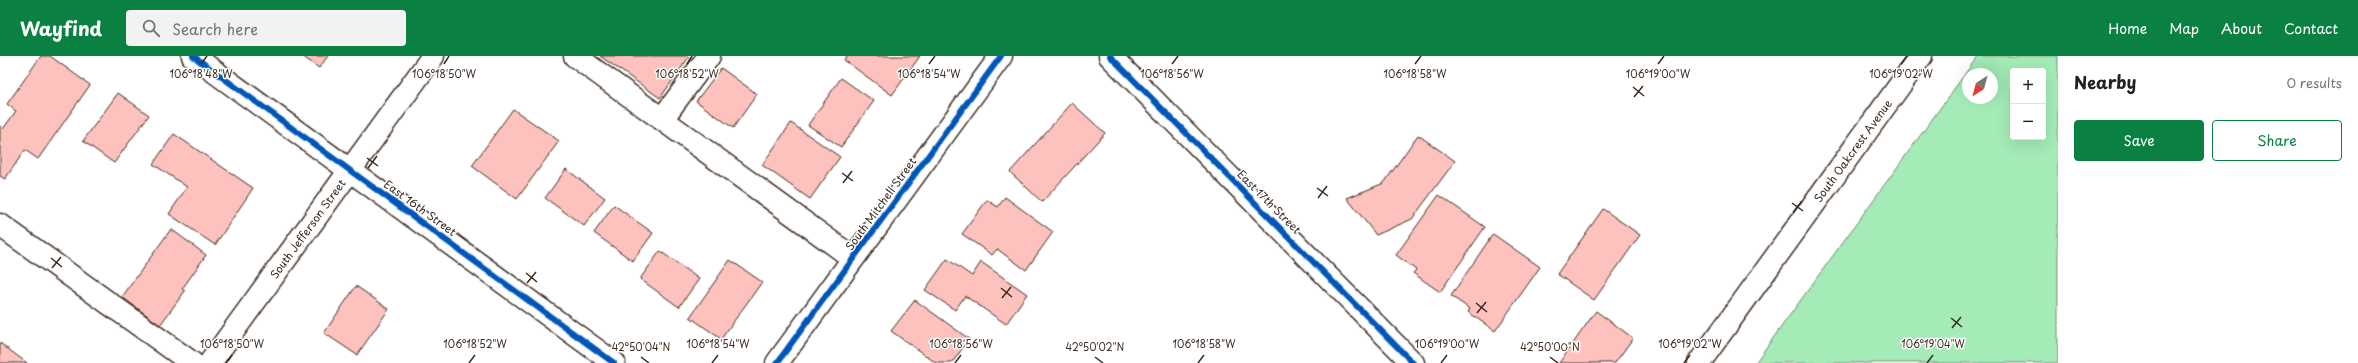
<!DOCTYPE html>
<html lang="en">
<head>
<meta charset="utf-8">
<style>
	body { margin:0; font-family:"Playpen Sans",sans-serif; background:#f2f2f2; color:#202124 }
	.controls { position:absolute; right:12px; top:12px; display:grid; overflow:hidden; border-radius:4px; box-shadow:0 4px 16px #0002 }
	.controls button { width:36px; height:36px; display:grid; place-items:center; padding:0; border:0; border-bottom:1px solid #e0e0e0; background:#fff; color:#202124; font:20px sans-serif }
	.compass { position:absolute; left:1962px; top:12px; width:36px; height:36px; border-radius:50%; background:#fff; box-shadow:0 4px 16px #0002; rotate:216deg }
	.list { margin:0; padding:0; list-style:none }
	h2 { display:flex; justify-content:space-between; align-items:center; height:52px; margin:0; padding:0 16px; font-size:17px }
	h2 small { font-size:13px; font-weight:400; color:#757577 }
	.actions { display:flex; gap:8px; padding:12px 16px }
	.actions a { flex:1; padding:9px 0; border:1px solid #0b8043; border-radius:4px; text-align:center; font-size:14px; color:#0b8043 }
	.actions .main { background:#0b8043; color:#fff }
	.icon { flex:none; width:22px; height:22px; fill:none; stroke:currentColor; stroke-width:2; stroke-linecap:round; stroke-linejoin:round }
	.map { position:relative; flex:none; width:2058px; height:307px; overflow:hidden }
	header { display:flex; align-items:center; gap:24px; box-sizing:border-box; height:56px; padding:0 20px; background:#0b8043; color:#fff }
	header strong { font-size:19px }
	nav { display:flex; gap:22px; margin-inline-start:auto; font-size:14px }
	.search { width:280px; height:36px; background:#f2f2f2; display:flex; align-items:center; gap:10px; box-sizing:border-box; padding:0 14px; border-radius:4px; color:#757577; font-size:15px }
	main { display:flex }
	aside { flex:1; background:#fff }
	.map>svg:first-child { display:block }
	.green { fill:#a4ebb8; stroke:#708a6b; fill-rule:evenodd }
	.building { fill:#fec2be; stroke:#3b2a1e }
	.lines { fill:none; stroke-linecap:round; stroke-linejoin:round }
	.minor-casing { stroke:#3b2a1e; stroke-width:25 }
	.minor { stroke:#fff; stroke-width:22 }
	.cycleway-casing { stroke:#fff; stroke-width:8 }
	.cycleway { stroke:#0057b8; stroke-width:6 }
	.ticks { fill:none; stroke:#3b2a1e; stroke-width:1.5 }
	.labels { text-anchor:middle; stroke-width:3; stroke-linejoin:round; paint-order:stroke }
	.street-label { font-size:11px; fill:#3b2a1e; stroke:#fff }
	.ticks-label { font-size:10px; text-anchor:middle; fill:#3b2a1e; stroke:#fff; stroke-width:3; stroke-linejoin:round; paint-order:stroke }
</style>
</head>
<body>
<header>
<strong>Wayfind</strong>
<div class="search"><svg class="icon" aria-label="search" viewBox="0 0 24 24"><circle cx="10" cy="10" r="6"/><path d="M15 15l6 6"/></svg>Search here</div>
<nav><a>Home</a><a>Map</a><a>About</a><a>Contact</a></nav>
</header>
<main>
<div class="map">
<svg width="2058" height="307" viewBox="0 0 2058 307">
	<rect width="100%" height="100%" fill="#fff"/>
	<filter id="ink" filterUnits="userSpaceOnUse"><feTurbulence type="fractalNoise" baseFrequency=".025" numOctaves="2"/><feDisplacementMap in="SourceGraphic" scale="8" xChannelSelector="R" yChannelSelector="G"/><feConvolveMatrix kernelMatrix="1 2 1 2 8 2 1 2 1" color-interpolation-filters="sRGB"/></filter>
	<g filter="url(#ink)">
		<!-- green -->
		<path class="green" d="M1978,0h80v307h-303zM2013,15h30v66h-30zM1968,18h24v24h-24z"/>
		<!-- building -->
		<path class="building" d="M41,0h9l40,29 -52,74 -13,-9 -20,29 -5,-3v-50l3,3 13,-18 -9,-7z
			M302,0h26l-9,12z
			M600,0h88l1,1 -29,41z
			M847,0h73l-28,39 -48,-35z
			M721,12l36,26 -24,34 -37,-27z
			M841,22l33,23 -33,46 -33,-22z
			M118,37l31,22 -35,48 -31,-22z
			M1072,47l33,30 -63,69 -32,-30z
			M513,53l46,32 -42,58 -45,-33z
			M791,67l49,34 -30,42 -48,-34z
			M174,78l79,54 -38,57 -46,-31 18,-27 -34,-23z
			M1418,79l37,26 -43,58 -36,16 -29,-37 37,-15z
			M566,113l39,29 -21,28 -39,-28z
			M1439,139l46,32 -45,65 -27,-19 3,-3 -20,-15z
			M1005,141l48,35 -27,38 -29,-21 -5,6 -30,-21 25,-34 11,7z
			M614,149l39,28 -20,28 -39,-28z
			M1603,153l37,26 -46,65 -37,-26z
			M171,173l35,26 -24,34 3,2 -25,34 -38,-28z
			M1493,178l47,33 -45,64 -27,-19 2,-3 -19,-13z
			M660,195l39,28 -20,28 -39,-28z
			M947,203l25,17 9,-14 46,32 -21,30 -41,-28 -10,14 -30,-20z
			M730,204l32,22 -41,57 -31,-22z
			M356,230l33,23 -32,46 -33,-22z
			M915,244l54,39 -17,24h-16l-45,-32z
			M1596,255l37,27 -18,25h-56z
			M0,287l27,20h-27z"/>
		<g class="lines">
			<!-- minor casing -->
			<g class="minor-casing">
				<path id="minor" d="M193,0l421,307
					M575,0l278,202
					M1110,0l303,307
					M662,63l47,-63
					M0,169l192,138
					M210,307l223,-307
					M777,307l224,-307
					M1699,307l222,-307"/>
			</g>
			<!-- minor -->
			<use href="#minor" class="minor"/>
			<!-- cycleway casing -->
			<g class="cycleway-casing">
				<path id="cycleway" d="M193,0l421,307
					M1110,0l303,307
					M777,307l224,-307"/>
			</g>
			<!-- cycleway -->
			<use href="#cycleway" class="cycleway"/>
		</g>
	</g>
	<!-- ticks -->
	<path class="ticks" d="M201,8l6,-8M444,8l5,-8M687,8l5,-8M929,8l6,-8M1172,8l6,-8M1415,8l6,-8M1658,8l6,-8M1901,8l6,-8M1633,31l11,9M1634,41l9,-11M367,102l11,8M368,112l9,-12M842,117l11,8M843,127l9,-12M1317,132l11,8M1318,142l9,-12M1792,147l11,8M1793,157l9,-12M51,202l11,9M52,212l9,-11M526,217l11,9M527,227l9,-11M1001,232l11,9M1002,242l9,-11M1476,247l11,9M1477,257l9,-11M1951,262l11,9M1952,272l9,-11M641,301l8,6M1095,301l8,6M1550,301l8,6M226,307l6,-8M469,307l6,-8M712,307l6,-8M955,307l6,-8M1198,307l6,-8M1441,307l6,-8M1684,307l6,-8M1927,307l6,-8"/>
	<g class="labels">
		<!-- street labels -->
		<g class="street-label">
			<text transform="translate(1853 95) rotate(-54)" y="4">South Oakcrest Avenue</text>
			<text transform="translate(1269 146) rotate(45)" y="4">East 17th Street</text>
			<text transform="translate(881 148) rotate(-54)" y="4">South Mitchell Street</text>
			<text transform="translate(420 152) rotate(36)" y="4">East 16th Street</text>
			<text transform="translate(308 173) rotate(-54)" y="4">South Jefferson Street</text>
		</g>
	</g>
	<g class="ticks-label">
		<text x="201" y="22">106°18'48"W</text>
		<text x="1415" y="22">106°18'58"W</text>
		<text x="444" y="22">106°18'50"W</text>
		<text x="687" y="22">106°18'52"W</text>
		<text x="929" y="22">106°18'54"W</text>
		<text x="1172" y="22">106°18'56"W</text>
		<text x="1658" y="22">106°19'00"W</text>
		<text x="1901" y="22">106°19'02"W</text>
		<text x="232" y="292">106°18'50"W</text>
		<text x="475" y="292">106°18'52"W</text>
		<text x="718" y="292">106°18'54"W</text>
		<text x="961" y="292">106°18'56"W</text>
		<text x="1204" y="292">106°18'58"W</text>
		<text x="1447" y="292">106°19'00"W</text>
		<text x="1690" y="292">106°19'02"W</text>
		<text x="1933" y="292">106°19'04"W</text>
		<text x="641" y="295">42°50'04"N</text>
		<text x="1095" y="295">42°50'02"N</text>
		<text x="1550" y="295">42°50'00"N</text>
	</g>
</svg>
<div class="controls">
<button>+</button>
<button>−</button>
</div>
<svg class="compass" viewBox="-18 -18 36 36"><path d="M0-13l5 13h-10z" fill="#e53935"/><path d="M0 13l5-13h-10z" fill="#757577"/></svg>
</div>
<aside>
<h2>Nearby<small>0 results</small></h2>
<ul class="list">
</ul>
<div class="actions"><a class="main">Save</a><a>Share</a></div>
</aside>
</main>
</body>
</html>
